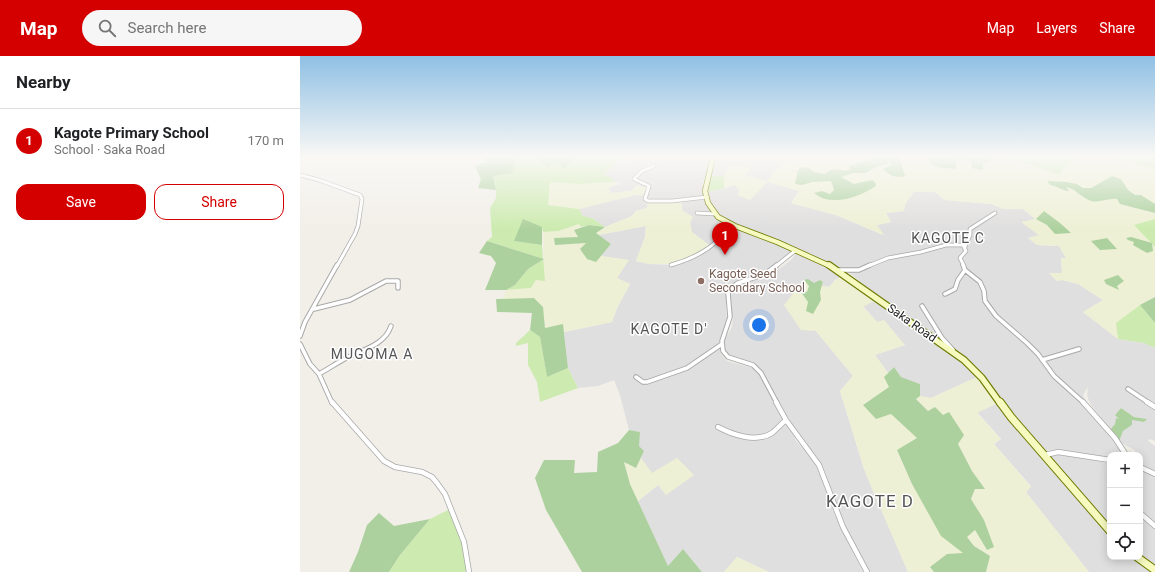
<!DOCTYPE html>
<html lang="en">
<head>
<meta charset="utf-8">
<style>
	body { margin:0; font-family:Roboto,sans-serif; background:#f6f6f6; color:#202124 }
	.controls { position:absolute; right:12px; bottom:12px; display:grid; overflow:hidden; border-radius:8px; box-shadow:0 2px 10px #0003 }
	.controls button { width:36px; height:36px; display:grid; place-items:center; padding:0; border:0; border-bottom:1px solid #e0e0e0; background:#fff; color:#202124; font:20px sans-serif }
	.you { position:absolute; left:459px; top:269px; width:14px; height:14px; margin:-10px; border:3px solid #fff; border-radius:50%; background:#1a73e8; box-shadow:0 0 0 6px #1a73e833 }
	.badge { display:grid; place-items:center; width:26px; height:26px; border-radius:50%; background:#d40000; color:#fff; font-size:13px; font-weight:700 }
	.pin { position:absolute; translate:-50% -33px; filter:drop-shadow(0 1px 2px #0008) }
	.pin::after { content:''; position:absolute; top:21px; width:14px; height:12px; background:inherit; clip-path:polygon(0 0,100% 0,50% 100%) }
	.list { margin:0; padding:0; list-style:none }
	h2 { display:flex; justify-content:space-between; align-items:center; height:52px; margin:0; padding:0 16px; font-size:17px }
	h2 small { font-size:13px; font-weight:400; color:#757577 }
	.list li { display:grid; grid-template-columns:26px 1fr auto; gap:12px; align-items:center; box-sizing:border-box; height:64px; padding:0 16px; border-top:1px solid #e0e0e0 }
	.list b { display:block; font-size:15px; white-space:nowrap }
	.list p { margin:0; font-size:13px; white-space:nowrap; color:#757577 }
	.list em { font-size:13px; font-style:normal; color:#757577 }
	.actions { display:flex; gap:8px; padding:12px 16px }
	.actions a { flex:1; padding:9px 0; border:1px solid #d40000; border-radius:12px; text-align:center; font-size:14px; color:#d40000 }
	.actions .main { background:#d40000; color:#fff }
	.icon { flex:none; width:22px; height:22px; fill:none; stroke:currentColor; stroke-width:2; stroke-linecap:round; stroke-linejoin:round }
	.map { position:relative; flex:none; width:855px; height:516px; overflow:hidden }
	header { display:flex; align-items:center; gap:24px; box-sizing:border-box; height:56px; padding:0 20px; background:#d40000; color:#fff }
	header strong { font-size:19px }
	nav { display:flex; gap:22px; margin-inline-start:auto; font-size:14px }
	.search { width:280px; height:36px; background:#f6f6f6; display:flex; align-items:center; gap:10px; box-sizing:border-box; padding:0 14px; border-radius:22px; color:#757577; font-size:15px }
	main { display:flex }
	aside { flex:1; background:#fff }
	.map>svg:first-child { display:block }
	.residential { fill:#e0dfdf }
	.farmland { fill:#eef0d5; fill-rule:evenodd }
	.grass { fill:#cdebb0 }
	.forest { fill:#add19e }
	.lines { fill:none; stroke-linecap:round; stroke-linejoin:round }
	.minor-far2-casing { stroke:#a9a9a9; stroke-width:4.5 }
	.minor-far1-casing { stroke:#a9a9a9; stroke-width:5.5 }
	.minor-casing { stroke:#a9a9a9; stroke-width:6 }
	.secondary-far2-casing { stroke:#707d05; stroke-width:6 }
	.secondary-far1-casing { stroke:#707d05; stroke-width:8 }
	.secondary-casing { stroke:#707d05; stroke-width:9 }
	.minor-far2 { stroke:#fff; stroke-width:3 }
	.minor-far1 { stroke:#fff; stroke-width:3.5 }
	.minor { stroke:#fff; stroke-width:4.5 }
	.secondary-far2 { stroke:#f7fabf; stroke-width:4.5 }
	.secondary-far1 { stroke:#f7fabf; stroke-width:5.5 }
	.secondary { stroke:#f7fabf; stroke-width:7 }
	.education-dot { fill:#8d6e63; stroke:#fff; stroke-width:1.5 }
	.labels { text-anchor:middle; stroke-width:3; stroke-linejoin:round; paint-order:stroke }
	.education-label { font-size:12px; fill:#785e54; stroke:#fff; text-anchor:start }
	.street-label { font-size:12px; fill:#222; stroke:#fff }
	.quarter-label { font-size:14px; letter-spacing:1px; fill:#555; stroke:#fff }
	.near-quarter-label { font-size:17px; letter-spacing:1px; fill:#555; stroke:#fff }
</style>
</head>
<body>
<header>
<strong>Map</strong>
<div class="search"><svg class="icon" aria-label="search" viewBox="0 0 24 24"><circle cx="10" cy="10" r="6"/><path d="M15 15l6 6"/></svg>Search here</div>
<nav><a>Map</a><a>Layers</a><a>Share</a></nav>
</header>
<main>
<aside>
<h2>Nearby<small></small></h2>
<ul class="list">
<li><span class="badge">1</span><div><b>Kagote Primary School</b><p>School · Saka Road</p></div><em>170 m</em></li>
</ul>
<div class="actions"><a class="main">Save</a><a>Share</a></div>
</aside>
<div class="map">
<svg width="855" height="516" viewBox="0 0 855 516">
	<rect width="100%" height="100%" fill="#f2efe9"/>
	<!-- residential -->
	<path class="residential" d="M346,101h64l-7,26 3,21 22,21v6l3,-5 62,25 -28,22 -27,8 -8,6 -4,8v16l2,14 -10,18 3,11 6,7 26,7 8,7 11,23 17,24 7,19 15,16 10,17 12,37 30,61h-94l-32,-15 -13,15h-22l-19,-23 -15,18 -30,-66 20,-16 8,10 -25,-37 3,-7 -6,-5 2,-14 -11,-2 -9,-35 -6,-15 -16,6 -20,2 -10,-20 -4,-36 48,-10 5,-14 13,-24 -13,-6 11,-18 -27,-4 10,-12 -13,-9 48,-9 -1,11 -9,24 13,3 22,1 39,-19 -18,-14 -2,-9 -8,-13 -1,-11 -45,12 -4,5 -27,11 -13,-9 -9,-2 -4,-7 56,-14h11l-15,-4 -21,2 -1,-6 11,-3 -16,-9 14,-13z
		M414,101h87l-10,3 -14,9 -10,12 32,10 -8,12 45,12 47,20 -7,-10 15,-3 -5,-9 18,-2 1,-7 9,-12h21l10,8 47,4 11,5h20l13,10 -14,3 18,14 -12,2 9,7 22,1 7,12 -5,1 1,14h-13l8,8 5,-1 16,4 25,16 -20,12 35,27 26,4 11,5v93l-6,-2 -1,2 7,5v25l-8,-2 -7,-6v-8h-5v-5l-16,-8 4,-11 9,-6v-6l12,3 2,-3 -12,-2 -13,-9 -6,7 5,5 -4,-1 -1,5 -5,6 -19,-25 -4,-9 1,-9 -5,8 9,18 32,42h-14v4l-53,-10 -12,2 -40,-46 -20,-28 -9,-10 -102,-74 -28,-23 -127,-53 -9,-14 -2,-11 27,-7 5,6 -2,4 12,5 16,-18 -22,-7 7,-8 -21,-1 -6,10h-14z
		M497,196l28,13 16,12 -6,3 -6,7 -7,-1 1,-4 -3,-2 -4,51 37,45 -13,15 24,78 44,103h-38l-20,-37 -15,-31 -9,-30 -10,-18 -14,-16 -18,-29 -19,-36 -13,-13 -24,-5 -4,-6 -1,-9 9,-15 1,-9 -3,-8 1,-15 2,-6 6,-4 29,-8 23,-17z
		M576,244l79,57 12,9 10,11 -46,21 -11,-2v-12l-19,-7 -7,-10 -6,6 -13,-18 30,-10 -28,-23 -14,-16z
		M698,347l112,129v25h22l20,15h-63l-63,-80 5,-6 -37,-42 7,-5 -24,-27z
		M755,398h14l41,10v61l-62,-69z
		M840,413l15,6v48l-15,-14z
		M840,460l15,12v41l-15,-12z"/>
	<!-- farmland -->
	<path class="farmland" d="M501,101h75l-1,1 -25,8v4l-6,1 -7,-2h-7l-5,5 -11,-2 -5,-4 -11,2 -3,14 7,1 10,-3 19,-1 3,9 -4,4 -8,-3 3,8 47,-19 -18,4 -13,-7 12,-4h13l8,-5 18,-6 -1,3 14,11 -6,-19h28l1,5 28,7v-7l5,-3 10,3 12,8v-7h5l4,-6h3l27,5 37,13 15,-18h39l42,12v35l-14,-9h-6l-7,-5 -7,-11 -9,-3 -21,12h-8l-6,-4 -10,-2h-20l3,3 9,2 6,4v-4l7,1 19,13h8l9,-3 9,1 3,5 35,9v6l-21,6 21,22v49l-39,27 2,16 -35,-27 20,-12 -25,-16 -16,-4 -5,1 -8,-8h13l-1,-15h5l-7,-12 -22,-1 -9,-7 11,-3 -18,-13 14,-3 -12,-10h-20l-11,-5 -48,-4 -9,-8h-21l-9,12 -1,7 -18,2 5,9 -14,3 7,10 -48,-20 -45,-12 8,-12 -32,-9 -17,18 -13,-5 3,-4 -5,-6 -11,3v-12l6,-10 21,1 -6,8 22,6 10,-12 14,-9zM807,182l9,11 -16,1 -9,-9z
		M250,126l27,2 37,-2 7,2 -12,3 1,6 21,-2 6,-6 11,3 -2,8 -11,-1 -56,14 -31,-4z
		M381,143l1,11 11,7 -3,6 2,9 18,14 -20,12 -18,6h-23l-13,-3 9,-24 1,-11 -48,9 -2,-2 9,-6 27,-11 4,-5 11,-3 1,-7z
		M279,168l2,3 -7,3 4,7 -24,1 1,7 31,-2 10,19 5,-6 28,4 -12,18 13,6 -13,24 -5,14 -48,10 -1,-7 -18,3 -2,-21 -40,-8 3,-9 25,-2 13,-29 -1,-27 15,-1z
		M541,221l35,23 -13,7 14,15 7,-2 21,25 -30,10 13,18 -4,4 6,10 -27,17 28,9 26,25 -20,13 15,33 52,69 -34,15 4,4h-26l-35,-81 -9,-22 -24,-78 13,-15 -37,-45 -15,-1 -17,-25 20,-25 6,6 -3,6 14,8 -1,-8 2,-6 7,1 6,-7z
		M677,321l21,26 -21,10 24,26 -7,5 37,43 -5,5 63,80h-103l4,-16 -16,-10 -7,-10 8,-6 12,20 -3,-30 -13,-21 4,-10h10l-13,-18 -29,-56 -15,-4 -12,-13 4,-2 11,2z
		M341,402l11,15 25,-15 17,17 -28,20 -8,-10 -20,16 -8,-17 -6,-23 12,7z
		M437,501l32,15h-45z"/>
	<!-- grass -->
	<path class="grass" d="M218,101h16l14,10 5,-4 19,-2v-4h52l-20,17 8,4 2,4 -37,2 -27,-2 -2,23 31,4 4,7 9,2 13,9 -16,-2 -8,2 -2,-3 -21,7 -15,1 -1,-5 -28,14 28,4 3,36 -9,-1 -5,8 -25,2 9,-5 13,-16 16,-10 -57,-18 5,-4 -2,-29 6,-10v-8l-3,-14z
		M695,101h79l-15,18 -37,-13z
		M813,101h42v12z
		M410,120h14v12l-16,4 -1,-5z
		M855,163v28l-21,-22z
		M840,249l15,18v25l-11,-5 -26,-4 -2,-16z
		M230,274l10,7 7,40 21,-9 10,20 -38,14 -3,-20 -9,-17v-22l-12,3v-3z
		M150,453l13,30 6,33h-80l11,-17 30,-36z"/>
	<!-- forest -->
	<path class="forest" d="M184,101h34l-2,1 -4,15 -19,3 3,14 -18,-2 3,-9 -6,-13 12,-4z
		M234,101h38v4l-9,8 -3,-6h-7l-5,4z
		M576,101h23l6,19c-10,2 -15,0 -22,-7l8,-4v-3l-17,6 -8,5h-13l-12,4 13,7 18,-4 3,2 1,4c-14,9 -33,17 -51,13 -4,-1 -8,-4 -11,-6l8,-2 8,3 4,-4 -3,-9 -19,1 -10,3 -7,-1 3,-14 4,-3 7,1 5,4 11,2c10,-9 14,-2 25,-4l-1,-4 26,-8z
		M627,101h65l-4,6h-5v7l-11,-2 -1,-6 -10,-3 -5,3v7c-10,-1 -26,0 -29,-12z
		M812,120l9,3 7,11 7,5h6l14,9v9l-35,-9 -3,-5c-8,-1 -19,4 -26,2 -9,-3 -15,-12 -25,-14l3,4c-5,0 -13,-5 -19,-6l-3,-4 20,1 10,2 6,4h8z
		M744,155l16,12 11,10 -16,1 -8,-9 -11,-6z
		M223,163l19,8v18l-28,-4z
		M289,169l16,2 -9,6 15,11 -15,18 -9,-3 -7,-10 6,-6 -31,2 -1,-7 24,-1 -4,-7z
		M831,181l21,6 1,8 -6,2 -14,-8 1,-3 -6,-2 -2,-2z
		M807,182l10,11 -17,1 -9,-9z
		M187,185l57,18 -16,10 -13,16 -9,5h-21l11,-27 -5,-7 -12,-3z
		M818,219l6,6 -7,5 2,4 -13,-6 -2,-4z
		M508,223l6,4 6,-3 3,2 -3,10 1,8 -8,14 -7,-3 2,-9 -7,-10 1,-2 5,2 2,-6 -5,-6z
		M855,241v26l-15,-18z
		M234,242l9,9 2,21 18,-4 5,44 -21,9 -7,-40 -10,-7 2,-17 -35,-1 -1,-13z
		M594,311l7,10 19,7v12l-4,3 12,12 7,-4 8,8 6,-3 15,23 -6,9 14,27 13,18h-10l-4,10 13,21 10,27 -7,3 -12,-20 -8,7 7,9 16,10 -4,16h-52l-4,-5 17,-13 16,-1 -22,-17 -29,-52 -15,-34 20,-12 -26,-24 -15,5 -13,-14 26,-18 -5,-10z
		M821,352l13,9 13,2 -3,3 -12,-2v5l-9,6 -4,11 -9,-12 5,-6 1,-6 3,1 -4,-4z
		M329,374l11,2 -1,14 5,5 -8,17 -12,-6 6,22 38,82 15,-17 19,23h-120l-36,-62 -11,-32 9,-18h31l-1,13 23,-1 1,-20 20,-9z
		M79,457l15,13 36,-7 -30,36 -11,17h-40l9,-20 9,-27z"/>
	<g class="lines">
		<!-- minor-far2 casing -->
		<g class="minor-far2-casing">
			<path id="minor-far2" d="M354,110l-12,5 -8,8 15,7 -4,13 3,2h24l35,-4
				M0,119l19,5 41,15 2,4 -4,27 -3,8 -18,32
				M397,157l18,1
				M665,191l5,-12v-6l25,-16
				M371,209c25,-7 47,-19 60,-41
				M476,210l20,-16
				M568,210l20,-8 33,-6 25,-7h17l3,6 -6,7 4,8"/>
		</g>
		<!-- minor-far1 casing -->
		<g class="minor-far1-casing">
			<path id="minor-far1" d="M537,214h22l11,-5
				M665,214l15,12 4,9 1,10 11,15 31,27 11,11 16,22 30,27
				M645,238l10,-5 3,-9 7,-10 -2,-5
				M622,250l20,32 11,12
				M14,253l36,-9 36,-19h12v7
				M0,280l5,-14 32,-57
				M0,288l10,20 9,10 13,29
				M742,304l37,-11
				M19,318c9,-5 18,-11 27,-16 16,-8 39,-13 45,-32
				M336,321l7,5h4l40,-14 35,-24
				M828,333l21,14
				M477,347l-16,-30 -8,-8 -25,-8 -5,-6 -1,-10 8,-24 -2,-24 3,-5 7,-5 27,-9 12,-9"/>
		</g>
		<!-- minor casing -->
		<g class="minor-casing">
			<path id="minor" d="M32,346l52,59 11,6 27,5 10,5 5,6 8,11 19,48 5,30
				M476,346l10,18 33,45 24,62 24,45
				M783,346l32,36 11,17
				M847,346l8,5
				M418,371c15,8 38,16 54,6 5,-4 9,-9 14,-13
				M745,399l13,-3 52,8
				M840,411l15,7
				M840,457l15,13"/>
		</g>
		<!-- secondary-far2 casing -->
		<g class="secondary-far2-casing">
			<path id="secondary-far2" d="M413,101l-8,34 3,12 10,14 17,9 42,16 53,24"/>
		</g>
		<!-- secondary-far1 casing -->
		<g class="secondary-far1-casing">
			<path id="secondary-far1" d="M529,209l135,95 18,18 18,25"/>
		</g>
		<!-- secondary casing -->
		<g class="secondary-casing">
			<path id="secondary" d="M700,346l11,15 99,114
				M837,501l18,13"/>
		</g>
		<!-- minor-far2 -->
		<use href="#minor-far2" class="minor-far2"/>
		<!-- minor-far1 -->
		<use href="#minor-far1" class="minor-far1"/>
		<!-- minor -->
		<use href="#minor" class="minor"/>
		<!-- secondary-far2 -->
		<use href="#secondary-far2" class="secondary-far2"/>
		<!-- secondary-far1 -->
		<use href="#secondary-far1" class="secondary-far1"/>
		<!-- secondary -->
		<use href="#secondary" class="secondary"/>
	</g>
	<!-- sky -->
	<linearGradient id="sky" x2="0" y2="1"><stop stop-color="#8fc0e4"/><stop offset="0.58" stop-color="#f9f8f5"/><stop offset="1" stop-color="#f9f8f5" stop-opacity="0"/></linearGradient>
	<rect width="855" height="173" fill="url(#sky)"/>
	<!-- markers -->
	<circle class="education-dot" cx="401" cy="225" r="4"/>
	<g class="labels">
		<!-- education labels -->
		<g class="education-label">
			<text x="409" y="222">Kagote Seed<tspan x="409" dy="14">Secondary School</tspan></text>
		</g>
		<!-- street labels -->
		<g class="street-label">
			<text transform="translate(612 267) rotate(35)" y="4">Saka Road</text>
		</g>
		<!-- quarter labels -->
		<g class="quarter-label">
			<text x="648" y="187">KAGOTE C</text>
			<text x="369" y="278">KAGOTE D'</text>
			<text x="72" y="303">MUGOMA A</text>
		</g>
		<!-- near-quarter labels -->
		<g class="near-quarter-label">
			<text x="570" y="451">KAGOTE D</text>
		</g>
	</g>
</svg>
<div class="controls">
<button>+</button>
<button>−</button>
<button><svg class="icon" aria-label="locate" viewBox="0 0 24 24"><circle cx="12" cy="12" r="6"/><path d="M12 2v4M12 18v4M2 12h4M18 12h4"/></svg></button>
</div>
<div class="you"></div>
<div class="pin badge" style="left:425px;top:199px">1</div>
</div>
</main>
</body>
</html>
